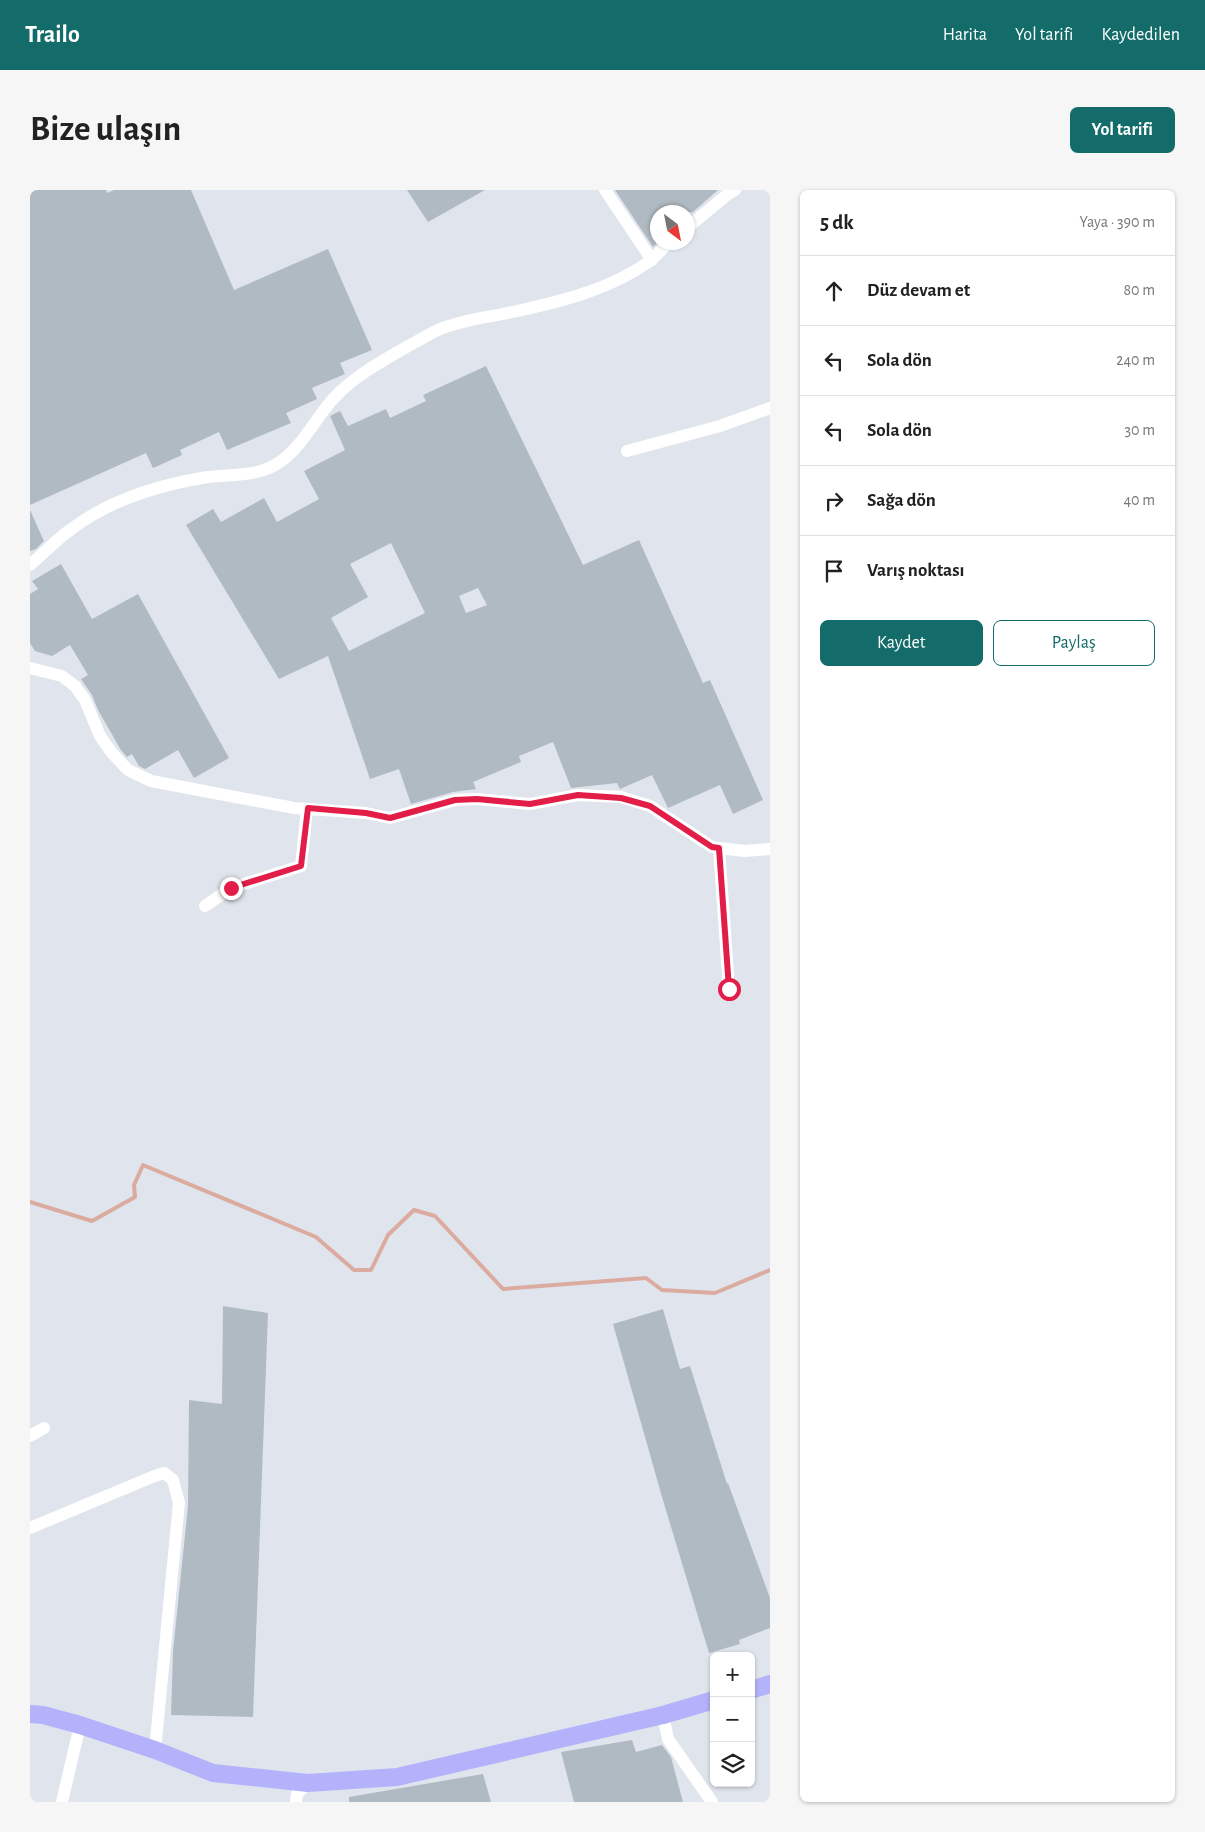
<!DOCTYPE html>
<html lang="tr">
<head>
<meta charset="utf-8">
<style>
	body { margin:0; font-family:"Alegreya Sans",sans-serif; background:#f6f6f6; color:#222 }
	.controls { position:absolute; right:15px; bottom:15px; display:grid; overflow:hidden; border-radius:8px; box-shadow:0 1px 4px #0004 }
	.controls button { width:45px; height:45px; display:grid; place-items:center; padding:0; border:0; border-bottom:1px solid #e0e0e0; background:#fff; color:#222; font:25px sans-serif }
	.compass { position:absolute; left:620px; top:15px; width:45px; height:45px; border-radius:50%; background:#fff; box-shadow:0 1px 4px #0004; rotate:148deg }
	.stop { position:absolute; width:15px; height:15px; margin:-11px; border:4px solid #e11d48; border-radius:50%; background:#fff }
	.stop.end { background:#e11d48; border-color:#fff; box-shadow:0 1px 5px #0008 }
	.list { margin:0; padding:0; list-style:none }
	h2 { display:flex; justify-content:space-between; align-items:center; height:65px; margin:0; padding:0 20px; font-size:21px }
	h2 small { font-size:16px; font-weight:400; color:#767676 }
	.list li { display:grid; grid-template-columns:32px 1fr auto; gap:15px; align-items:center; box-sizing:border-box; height:70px; padding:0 20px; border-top:1px solid #e0e0e0 }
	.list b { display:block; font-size:19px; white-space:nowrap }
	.list em { font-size:16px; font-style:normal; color:#767676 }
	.actions { display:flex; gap:10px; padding:15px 20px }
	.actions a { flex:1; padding:11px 0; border:1px solid #136c6a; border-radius:8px; text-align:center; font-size:18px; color:#136c6a }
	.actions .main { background:#136c6a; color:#fff }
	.icon { flex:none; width:28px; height:28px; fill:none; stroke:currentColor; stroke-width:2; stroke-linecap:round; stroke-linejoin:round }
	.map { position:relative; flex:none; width:740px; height:1612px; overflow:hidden; border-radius:8px }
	header { display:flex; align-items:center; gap:30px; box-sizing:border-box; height:70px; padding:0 25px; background:#136c6a; color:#fff }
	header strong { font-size:24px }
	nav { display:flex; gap:28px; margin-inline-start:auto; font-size:18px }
	.intro { display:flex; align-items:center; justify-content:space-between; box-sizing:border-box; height:120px; padding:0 30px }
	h1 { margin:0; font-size:35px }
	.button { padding:12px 22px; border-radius:8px; background:#136c6a; color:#fff; font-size:18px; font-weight:700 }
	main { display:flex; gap:30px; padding:0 30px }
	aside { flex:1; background:#fff; border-radius:8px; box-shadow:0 1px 4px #0004 }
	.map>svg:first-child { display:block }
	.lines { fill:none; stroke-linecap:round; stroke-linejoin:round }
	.stream { stroke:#dcaba0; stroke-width:4 }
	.building { fill:#b0bac2; fill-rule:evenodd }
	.street { stroke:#fff; stroke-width:12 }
	.secondary { stroke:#b3b2fa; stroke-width:18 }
	.route { stroke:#e11d48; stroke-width:6 }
</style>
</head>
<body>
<header>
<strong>Trailo</strong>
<nav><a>Harita</a><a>Yol tarifi</a><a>Kaydedilen</a></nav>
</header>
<div class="intro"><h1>Bize ulaşın</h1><a class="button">Yol tarifi</a></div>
<main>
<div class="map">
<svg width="740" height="1612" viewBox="0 0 740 1612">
	<rect width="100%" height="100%" fill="#e0e5ed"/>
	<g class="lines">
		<!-- stream -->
		<path class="stream" d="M0,1012l62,19 43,-24 -1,-12 9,-20 173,72 38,33h17l17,-35 26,-25 21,6 68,73 143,-11 16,12 53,3 55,-23"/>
	</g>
	<!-- building -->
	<path class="building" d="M5,0h71l1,3 7,-3h77l43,100 94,-41 44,101 -32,13 5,11 -33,14 5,11 -31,14 5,10 -64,27 -8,-18 -39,18 2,5 -29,13 -7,-15 -116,52v-313z
		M377,0h78l-57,32z
		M585,0h103l-25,22h-35v30l-5,5z
		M456,176l97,199 56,-25 64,143 7,-3 53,120 -30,14 -13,-29 -52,23 -16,-33 -32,14 -3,-6 -46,5 -18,-46 -34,14 2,6 -48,20 3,7 -23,3 -42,12 -12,-35 -29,10 -42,-123 -49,23 -93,-154 27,-16 8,13 43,-24 13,24 42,-23 -15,-28 41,-21 -15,-34 10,-5 8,15 38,-17 4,9 36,-17 -3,-6zM361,353l34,70 -76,38 -18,-33 37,-21 -18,-33zM448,398l9,17 -21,8 -7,-17z
		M0,320l14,31 -8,8 -6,2z
		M31,374l31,55 46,-25 91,164 -35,20 -16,-28 -33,19 -6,-3 -7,-12 -5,3 -6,-7 -23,-40 -6,-15 -11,-16 7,-4 -18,-30 -18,11 -17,-5 -5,-8v-49l8,-5 -6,-8z
		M193,1116l45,7 -15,404 -82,-2 2,-64 15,-145 1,-106 33,4z
		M633,1119l17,60 10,-3 37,118 1,-1 42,115v30l-31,12 1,4 -31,9 -47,-156 -49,-173z
		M602,1550l4,12 26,-7 9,12 12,45h-109l-13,-50z
		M453,1584l8,28h-142v-5z"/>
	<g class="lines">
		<!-- street -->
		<path class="street" d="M575,0l47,70
			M658,37l40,-33 7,-4
			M597,261l93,-25 50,-18
			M0,375c13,-11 26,-25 40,-35 38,-29 85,-44 132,-52 22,-4 46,-1 67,-10 29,-12 44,-47 64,-69 21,-23 49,-38 77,-54 10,-5 19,-11 30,-16 24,-10 51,-12 77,-18 46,-10 94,-22 133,-50 7,-6 13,-13 19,-19
			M0,478l32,8 13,10 10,14 15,36 12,17 16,17 23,11 143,27 72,5 24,5 65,-18 22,-1 53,5 48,-9 43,2 29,9 62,41 32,4 26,-2
			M689,658l10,141
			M175,716l26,-18 70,-22 6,-57
			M0,1246l14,-8
			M0,1338l122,-51 12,-4 9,7 6,23 -24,247
			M633,1525l5,24 44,63
			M32,1612l18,-77
			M266,1612l1,-8 11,-11"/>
		<!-- secondary -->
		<path class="secondary" d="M721,1500l19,-6
			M0,1524l13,1 37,10 75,25 58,23 95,10 89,-6 266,-62 51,-15"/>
	</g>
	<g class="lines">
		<!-- route -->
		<path class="route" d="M201,698l70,-22 7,-58 58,5 24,5 65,-18 22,-1 53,5 48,-9 43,3 29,8 62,41 7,1 10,141"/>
	</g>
</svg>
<div class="controls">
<button>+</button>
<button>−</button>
<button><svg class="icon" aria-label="layers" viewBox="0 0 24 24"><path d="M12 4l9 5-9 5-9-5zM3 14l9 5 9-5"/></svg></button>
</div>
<svg class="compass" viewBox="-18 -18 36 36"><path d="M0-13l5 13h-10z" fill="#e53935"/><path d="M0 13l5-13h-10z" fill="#767676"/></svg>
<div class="stop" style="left:699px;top:799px"></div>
<div class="stop end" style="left:201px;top:698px"></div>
</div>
<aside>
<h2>5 dk<small>Yaya · 390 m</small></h2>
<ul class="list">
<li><svg class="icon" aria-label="ahead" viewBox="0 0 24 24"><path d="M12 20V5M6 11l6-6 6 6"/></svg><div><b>Düz devam et</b></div><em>80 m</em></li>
<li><svg class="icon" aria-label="left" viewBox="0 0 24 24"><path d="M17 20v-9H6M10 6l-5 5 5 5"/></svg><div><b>Sola dön</b></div><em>240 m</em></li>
<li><svg class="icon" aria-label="left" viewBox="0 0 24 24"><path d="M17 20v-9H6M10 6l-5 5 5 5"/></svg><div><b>Sola dön</b></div><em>30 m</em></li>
<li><svg class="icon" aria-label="right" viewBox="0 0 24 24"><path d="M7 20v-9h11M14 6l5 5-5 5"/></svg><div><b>Sağa dön</b></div><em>40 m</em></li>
<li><svg class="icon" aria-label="arrive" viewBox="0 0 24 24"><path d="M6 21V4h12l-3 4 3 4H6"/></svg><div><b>Varış noktası</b></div></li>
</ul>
<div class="actions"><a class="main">Kaydet</a><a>Paylaş</a></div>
</aside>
</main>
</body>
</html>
